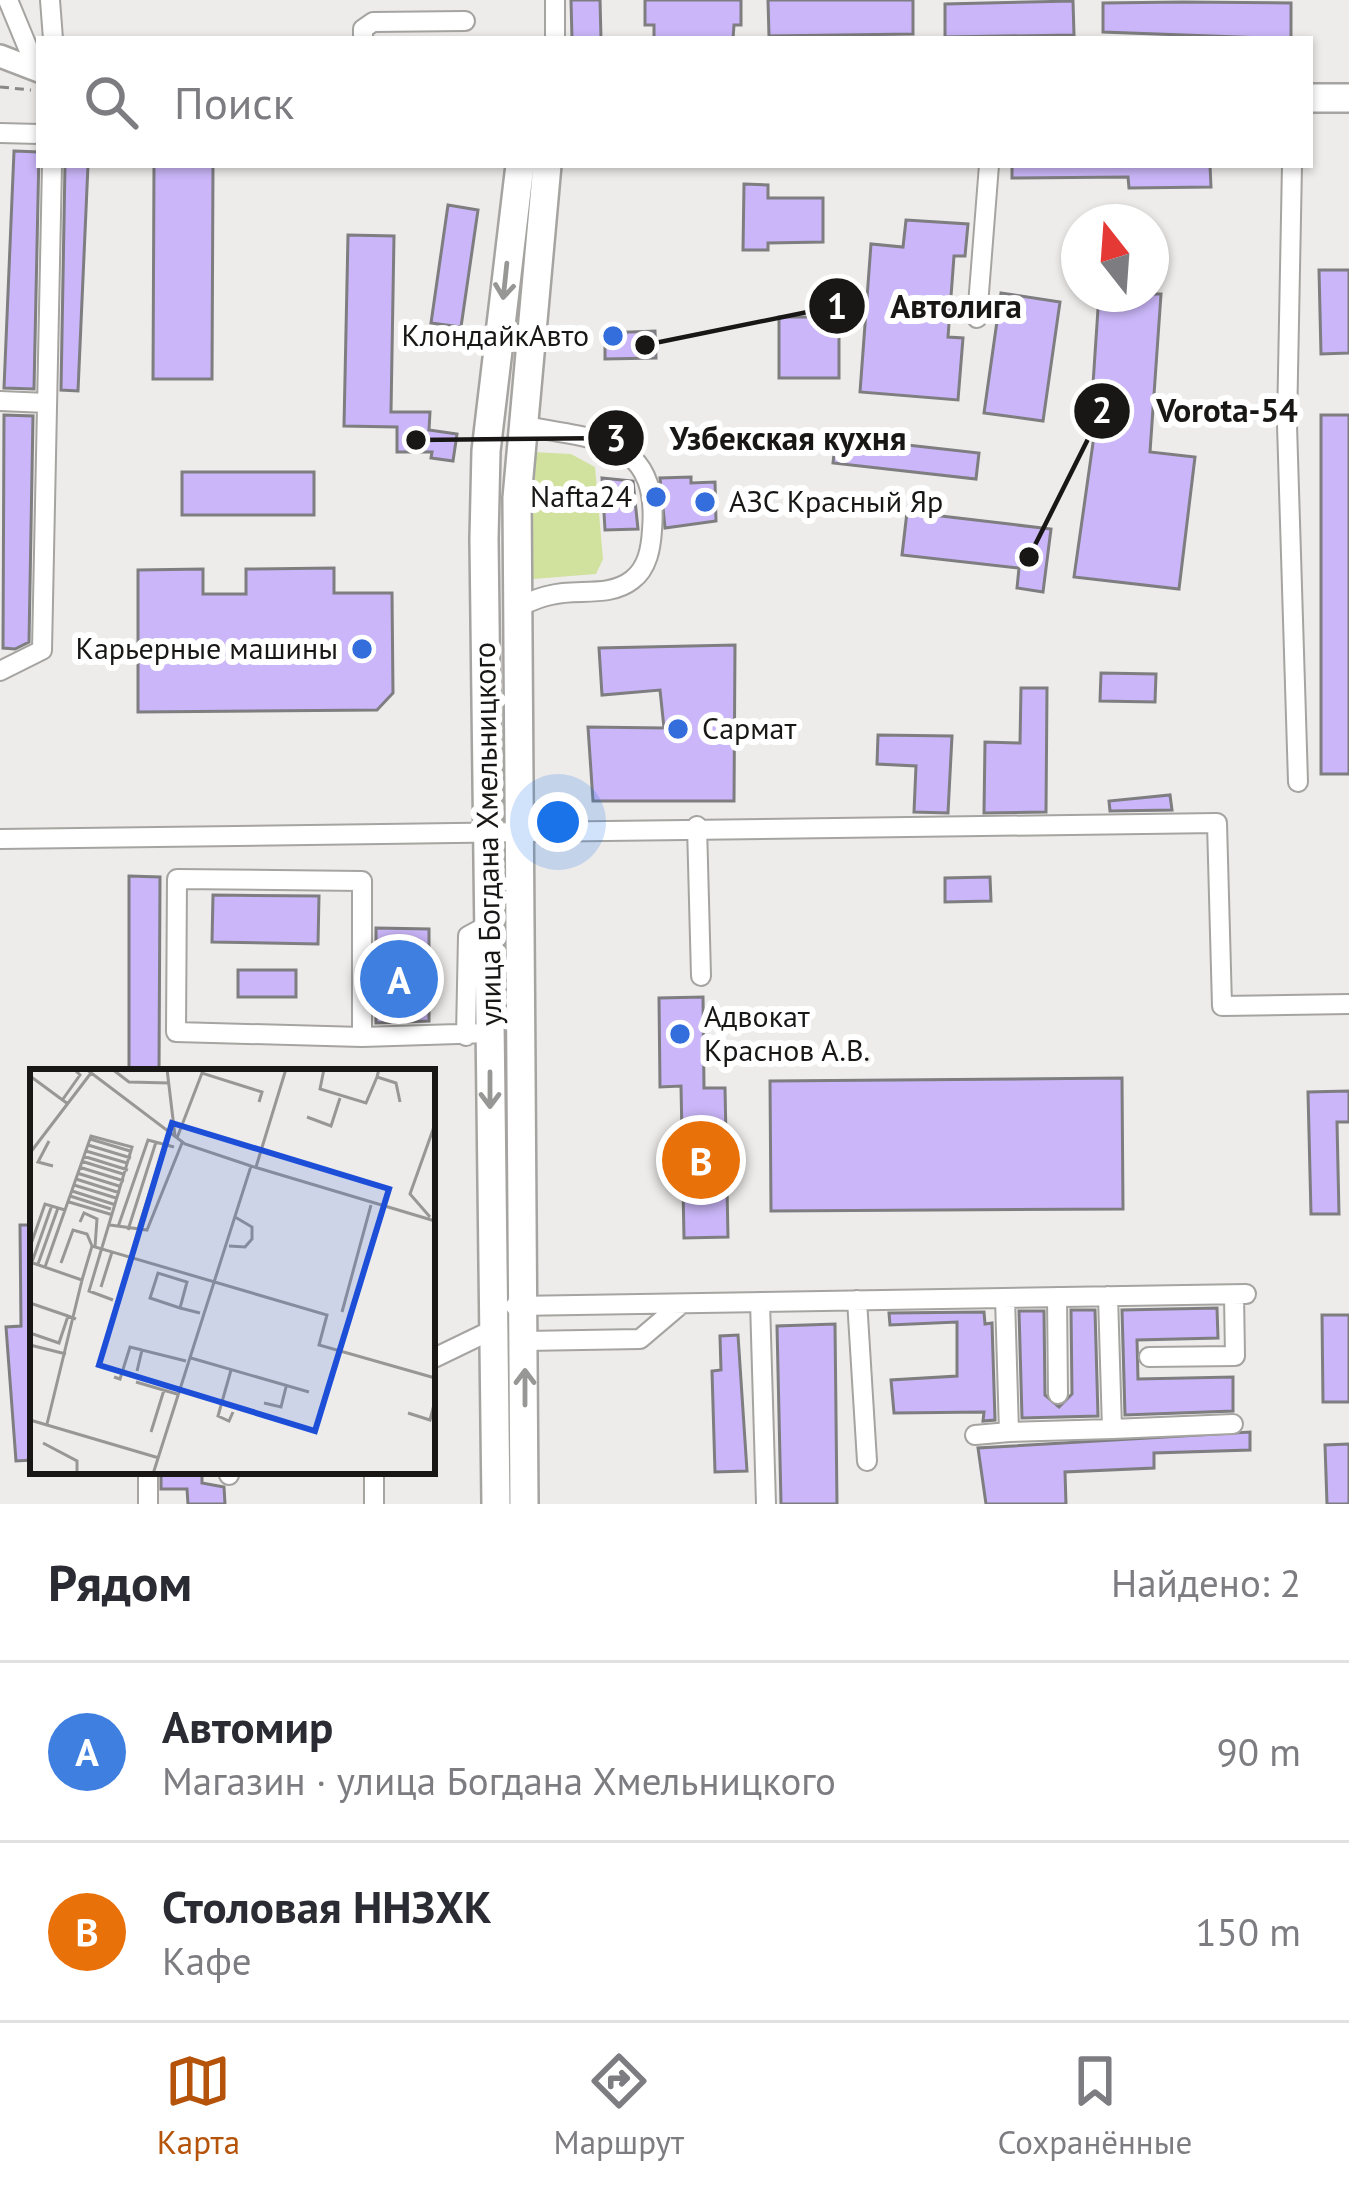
<!DOCTYPE html>
<html lang="ru">
<head>
<meta charset="utf-8">
<style>
	body { margin:0; font-family:"PT Sans",sans-serif; background:#f2f2f3; color:#2b2b33 }
	.compass { position:absolute; left:1061px; top:204px; width:108px; height:108px; border-radius:50%; background:#fff; box-shadow:0 3px 9px #0004; rotate:343deg }
	.you { position:absolute; left:558px; top:822px; width:42px; height:42px; margin:-30px; border:9px solid #fff; border-radius:50%; background:#1a73e8; box-shadow:0 0 0 18px #1a73e833 }
	.badge { display:grid; place-items:center; width:78px; height:78px; border-radius:50%; background:#b45309; color:#fff; font-size:39px; font-weight:700 }
	.pin { position:absolute; translate:-50% -50%; border:6px solid #fff; box-shadow:0 3px 12px #0006 }
	.list { margin:0; padding:0; list-style:none }
	h2 { display:flex; justify-content:space-between; align-items:center; height:156px; margin:0; padding:0 48px; font-size:51px }
	h2 small { font-size:39px; font-weight:400; color:#7c7c81 }
	.list li { display:grid; grid-template-columns:78px 1fr auto; gap:36px; align-items:center; box-sizing:border-box; height:180px; padding:0 48px; border-top:3px solid #e1e1e2 }
	.list b { display:block; font-size:45px; white-space:nowrap }
	.list p { margin:0; font-size:39px; white-space:nowrap; color:#7c7c81 }
	.list em { font-size:39px; font-style:normal; color:#7c7c81 }
	.icon { flex:none; width:66px; height:66px; fill:none; stroke:currentColor; stroke-width:2; stroke-linecap:round; stroke-linejoin:round }
	.map { position:relative; flex:none; width:1349px; height:1504px; overflow:hidden }
	.search { position:absolute; background:#fff; box-shadow:0 3px 9px #0004; left:36px; right:36px; top:36px; height:132px; display:flex; align-items:center; gap:30px; box-sizing:border-box; padding:0 42px; border-radius:0px; color:#7c7c81; font-size:45px }
	.sheet { height:516px; background:#fff }
	nav { display:flex; justify-content:space-around; align-items:center; box-sizing:border-box; height:168px; border-top:3px solid #e1e1e2; background:#fff; font-size:33px; color:#7c7c81 }
	nav a { display:grid; justify-items:center; gap:6px }
	nav .on { color:#b45309 }
	.map>svg:first-child { display:block }
	.green { fill:#d1e19e }
	.building { fill:#cab6f8; stroke:#7e7d80; stroke-width:3 }
	.lines { fill:none; stroke-linecap:round; stroke-linejoin:round }
	.minor-casing { stroke:#a5a4a1; stroke-width:22 }
	.major-casing { stroke:#a5a4a1; stroke-width:26 }
	.highway-casing { stroke:#a5a4a1; stroke-width:32 }
	.path { stroke:#8b8988; stroke-width:3; stroke-dasharray:9 6; stroke-linecap:butt }
	.minor { stroke:#fff; stroke-width:18 }
	.major { stroke:#fff; stroke-width:21 }
	.highway { stroke:#fff; stroke-width:27 }
	.oneway { stroke:#979796 }
	.poi-dot { fill:#346edc; stroke:#fff; stroke-width:4.5 }
	.labels { text-anchor:middle; stroke-width:12; stroke-linejoin:round; paint-order:stroke }
	.poi-label { font-size:30px; fill:#181716; stroke:#fff; text-anchor:end }
	.street-label { font-size:30px; fill:#181716; stroke:#fff }
	.inset-road { fill:none; stroke:#989795; stroke-width:3 }
	.view { fill:#1d4ed8; fill-opacity:0.15; stroke:#1d4ed8; stroke-width:6 }
	.inset-edge { fill:none; stroke:#181716; stroke-width:6 }
	.leader { fill:none; stroke:#181716; stroke-width:4.5 }
	.callout-dot { fill:#181716; stroke:#fff; stroke-width:4.5 }
	.mark-label { font-size:36px; text-anchor:middle; font-weight:bold; fill:#fff }
	.callout-label { font-size:33px; text-anchor:middle; font-weight:bold; fill:#181716; stroke:#fff; stroke-width:12; stroke-linejoin:round; paint-order:stroke }
</style>
</head>
<body>
<div class="map">
<svg width="1349" height="1504" viewBox="0 0 1349 1504">
	<rect width="100%" height="100%" fill="#eeecea"/>
	<!-- green -->
	<path class="green" d="M533,452l38,2 24,13 8,92 -7,15 -63,5z"/>
	<!-- building -->
	<path class="building" d="M571,0h29l1,39h-29z
		M645,0h96v25h-7l-1,14h-79v-14h-9z
		M768,0h145v34l-144,2z
		M1073,1l1,34 -129,2v-33z
		M1183,2l108,1v36l-188,-7v-29z
		M14,151l25,1 -5,237 -30,-1z
		M65,165h23l-10,226 -17,-1z
		M154,165h59l-1,214h-59z
		M1012,165h198l1,22 -82,1 -1,-11 -116,1z
		M744,184l24,1v13h55v44l-55,1v7h-25z
		M448,205l30,5 -17,117 -30,-4z
		M906,220l62,4 -3,32h-11l-6,81 15,1 -5,62 -98,-8 11,-148 32,3z
		M348,235l46,1 -3,176h39l-1,18 28,4 -4,27 -22,-3 1,-6h-35v-25l-53,-1z
		M1319,270h30v83l-28,1z
		M1001,293l59,9 -17,119 -59,-8z
		M1099,294h62l-11,158 45,5 -16,132 -105,-12 21,-148h-5z
		M779,317h60v61h-60z
		M655,331l1,27 -51,1v-26z
		M4,415l29,1 -4,226 -14,7 -12,-1z
		M1321,415h28v359h-28z
		M836,437l143,16 -3,26 -143,-16z
		M182,472h132v43h-132z
		M691,477v6l24,-1 1,39 -51,7 -5,-50z
		M602,478l31,3 5,48 -33,1z
		M907,512l144,17 -8,63 -26,-4 2,-20 -117,-13z
		M334,568v25h58l1,100 -16,17 -239,2v-142l65,-1v25h43v-25z
		M735,645l-1,156h-141l-5,-74 76,1 -4,-38 -58,5 -3,-47z
		M1101,673l55,1 -1,28 -55,-1z
		M1021,688h26l-1,124 -62,1 1,-71 35,1z
		M878,735l74,1 -4,77 -34,-1 2,-46 -39,-2z
		M1170,795l2,15 -62,1 -1,-10z
		M129,876l31,1 -1,195h-30z
		M990,877l1,24 -46,1v-24z
		M213,895l106,1 -1,48 -106,-2z
		M376,928l53,1v92l-53,2z
		M238,970h58v27h-58z
		M703,997l1,91h21l3,149 -44,1 -3,-152 -21,1 -1,-89z
		M1122,1078l1,131 -352,2 -1,-130z
		M1349,1091v31h-12l2,92h-28l-3,-122z
		M20,1225h13v235l-17,1 -10,-134 15,-1z
		M1217,1308l1,30 -81,2 1,39 95,-2v34l-108,4 -3,-105z
		M1071,1310h24l3,106 -76,2 -3,-107h25l1,84 14,12 13,-13z
		M984,1312l1,12 7,-1 3,97 -12,1 1,-9 -90,1 -3,-33 66,-4v-54l-67,3 -1,-12z
		M1322,1315h27v87h-26z
		M835,1324l2,180h-56l-4,-178z
		M738,1335l9,136 -32,1 -3,-101 9,-1 -1,-34z
		M1250,1432v18l-96,3v15l-89,4 1,32h-80l-8,-56z
		M1349,1444v60h-22l-2,-59z
		M161,1471h41v12l22,4 1,17h-37l-1,-15h-26z"/>
	<g class="lines">
		<!-- minor casing -->
		<g class="minor-casing">
			<path id="minor" d="M8,0l29,70
				M50,0l3,39
				M363,39v-10l10,-7 92,-1
				M555,39v-39
				M0,133l39,1
				M1292,165l-5,260 11,357
				M977,318l12,-153
				M0,401l47,2
				M516,608c11,-5 23,-11 35,-13 25,-7 58,3 81,-15 16,-12 19,-33 20,-50 8,-96 -60,-90 -131,-105
				M0,671l42,-21 10,-485
				M697,826l4,150
				M0,839l1217,-16 5,183 127,-2
				M466,1036l2,-100 22,-12
				M362,1037v-156l-185,-2 -1,153 186,5 128,-4
				M1057,1297l1,97
				M857,1300l10,161
				M760,1302l6,202
				M515,1306l731,-12
				M525,1341l115,-2 40,-34
				M1149,1357l86,-1 -1,-61
				M432,1359l60,-29
				M1112,1429l121,-5
				M1009,1432l103,-3 -4,-133
				M975,1435l34,-3 -4,-134
				M148,1471v33
				M229,1471v4
				M374,1474v30"/>
		</g>
		<!-- major casing -->
		<g class="major-casing">
			<path id="major" d="M0,56l39,15"/>
		</g>
		<!-- highway casing -->
		<g class="highway-casing">
			<path id="highway" d="M1310,98h39
				M496,1504l-12,-965 2,-88 34,-286
				M524,1504l-7,-1006 30,-333"/>
		</g>
		<!-- path -->
		<path class="path" d="M0,87l31,3"/>
		<!-- minor -->
		<use href="#minor" class="minor"/>
		<!-- major -->
		<use href="#major" class="major"/>
		<!-- highway -->
		<use href="#highway" class="highway"/>
	</g>
	<!-- one-way arrows -->
	<defs><path id="oneway-shaft" d="M-6 0H5M1.5-3L5.5 0L1.5 3" fill="none" stroke-width="1.6" stroke-linecap="round" stroke-linejoin="round" transform="scale(3)"/></defs>
	<g class="oneway">
		<use href="#oneway-shaft" transform="translate(505 281) rotate(96)"/>
		<use href="#oneway-shaft" transform="translate(490 1090) rotate(90)"/>
		<use href="#oneway-shaft" transform="translate(525 1387) rotate(-90)"/>
	</g>
	<!-- markers -->
	<g class="poi-dot">
		<circle cx="613" cy="336" r="12"/>
		<circle cx="656" cy="497" r="12"/>
		<circle cx="705" cy="502" r="12"/>
		<circle cx="362" cy="649" r="12"/>
		<circle cx="678" cy="729" r="12"/>
		<circle cx="680" cy="1034" r="12"/>
	</g>
	<g class="labels">
		<!-- poi labels -->
		<g class="poi-label">
			<text x="589" y="346">КлондайкАвто</text>
			<text x="632" y="507">Nafta24</text>
			<text x="729" y="512" text-anchor="start">АЗС Красный Яр</text>
			<text x="338" y="659">Карьерные машины</text>
			<text x="702" y="739" text-anchor="start">Сармат</text>
			<text x="704" y="1027" text-anchor="start">Адвокат<tspan x="704" dy="34">Краснов А.В.</tspan></text>
		</g>
		<!-- street labels -->
		<g class="street-label">
			<text transform="translate(488 834) rotate(-91)" y="10">улица Богдана Хмельницкого</text>
		</g>
	</g>
	<!-- overview -->
	<g transform="translate(30 1069)">
		<rect width="405" height="405" fill="#eeecea"/>
		<path class="inset-road" d="M56,0l99,75 66,22M82,0l17,13 40,1M137,0l8,67M294,0l-4,20 46,14 11,-26M349,0l-2,8 19,6 4,19M0,7l38,28M33,30l17,-24 -6,-6M277,48l24,9 9,-28M147,69l25,-65 60,19 -3,10M60,70l40,12M19,72l-11,21 15,4M58,76l43,13M56,82l41,12M0,84l61,-80M53,87l45,14M51,92l42,13M49,98l45,14M226,98l30,-98M47,104l42,13M46,110l44,14M44,116l42,13M42,122l44,14M40,127l41,13M39,133l44,13M400,148l-20,-23 25,-70M50,153l4,-9 13,6 -2,28M80,156l37,5 35,-87M88,158l30,-87 26,7M108,160l27,-85M98,161l28,-88M199,177l16,1 7,-8v-12l-17,-10M0,178l15,-43 20,6M0,193l52,18 -35,144M2,193l20,-57M31,194l12,-33 14,4 5,12M8,195l20,-56M15,198l46,-131 41,11 -43,144 24,9M52,211l10,-34 235,69 -8,30 116,33M71,218l11,-35M0,234l38,13M150,239l7,-26 -29,-9 -8,25 30,10 20,5M312,243l29,-107M0,264l29,10 9,-27 8,3M0,276l36,9M161,289l118,34M201,301l-13,46 11,5 4,-9M107,302l5,-21 44,11M84,308l6,2 10,-32 12,3M106,313l41,12M234,334l17,4 5,-20M378,344l22,7 5,-19M0,351l129,38M121,363l13,-42M13,374l34,18v13M123,405l98,-308 184,55"/>
		<path class="view" d="M142,54l217,66 -74,242 -216,-66z"/>
		<rect width="405" height="405" class="inset-edge"/>
	</g>
	<!-- callouts -->
	<path class="leader" d="M645 345L837 306M1029 557L1102 411M416 440L616 438"/>
	<g class="callout-dot">
		<circle cx="645" cy="345" r="12"/>
		<circle cx="1029" cy="557" r="12"/>
		<circle cx="416" cy="440" r="12"/>
		<circle cx="837" cy="306" r="30"/>
		<circle cx="1102" cy="411" r="30"/>
		<circle cx="616" cy="438" r="30"/>
	</g>
	<g class="mark-label">
		<text x="837" y="319">1</text>
		<text x="1102" y="423">2</text>
		<text x="616" y="451">3</text>
	</g>
	<g class="callout-label">
		<text x="956" y="318">Автолига</text>
		<text x="1227" y="422">Vorota-54</text>
		<text x="788" y="450">Узбекская кухня</text>
	</g>
</svg>
<svg class="compass" viewBox="-18 -18 36 36"><path d="M0-13l5 13h-10z" fill="#e53935"/><path d="M0 13l5-13h-10z" fill="#7c7c81"/></svg>
<div class="you"></div>
<div class="pin badge" style="left:399px;top:979px;background:#3f7fe0">A</div>
<div class="pin badge" style="left:701px;top:1160px;background:#e8710a">B</div>
<div class="search"><svg class="icon" aria-label="search" viewBox="0 0 24 24"><circle cx="10" cy="10" r="6"/><path d="M15 15l6 6"/></svg>Поиск</div>
</div>
<section class="sheet">
<h2>Рядом<small>Найдено: 2</small></h2>
<ul class="list">
<li><span class="badge" style="background:#3f7fe0">A</span><div><b>Автомир</b><p>Магазин · улица Богдана Хмельницкого</p></div><em>90 m</em></li>
<li><span class="badge" style="background:#e8710a">B</span><div><b>Столовая ННЗХК</b><p>Кафе</p></div><em>150 m</em></li>
</ul>
</section>
<nav>
<a class="on"><svg class="icon" aria-label="map" viewBox="0 0 24 24"><path d="M3 6l6-2 6 2 6-2v14l-6 2-6-2-6 2zM9 4v14M15 6v14"/></svg>Карта</a>
<a><svg class="icon" aria-label="directions" viewBox="0 0 24 24"><path d="M12 3l9 9-9 9-9-9zM9 14v-3h6M13 9l2 2-2 2"/></svg>Маршрут</a>
<a><svg class="icon" aria-label="saved" viewBox="0 0 24 24"><path d="M7 4h10v16l-5-4-5 4z"/></svg>Сохранённые</a>
</nav>
</body>
</html>
